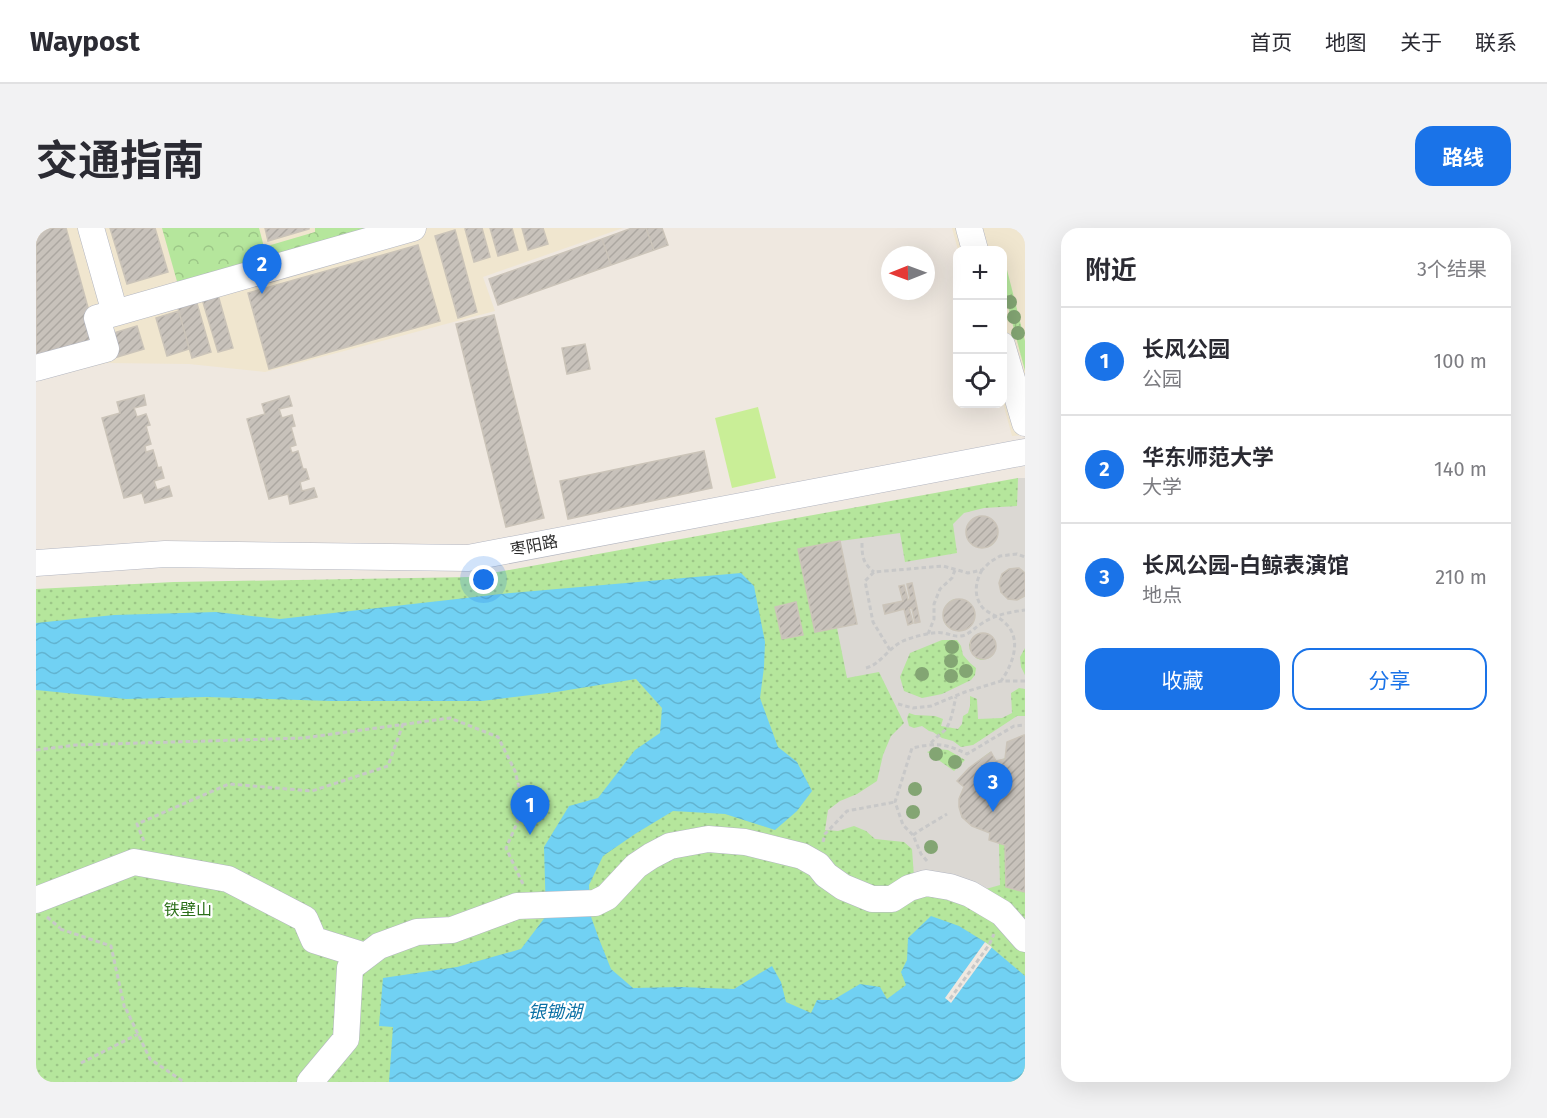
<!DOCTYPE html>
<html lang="zh">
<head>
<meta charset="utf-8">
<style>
	body { margin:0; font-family:"Fira Sans","Noto Sans SC",sans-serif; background:#f2f2f3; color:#2b2b33 }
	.controls { position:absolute; right:18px; top:18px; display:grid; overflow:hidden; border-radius:12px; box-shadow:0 6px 24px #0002 }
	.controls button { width:54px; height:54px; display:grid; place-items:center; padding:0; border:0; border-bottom:2px solid #e1e1e2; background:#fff; color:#2b2b33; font:30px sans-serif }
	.compass { position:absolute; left:845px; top:18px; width:54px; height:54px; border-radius:50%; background:#fff; box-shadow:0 6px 24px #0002; rotate:269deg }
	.you { position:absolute; left:448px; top:352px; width:21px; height:21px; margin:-15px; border:4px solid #fff; border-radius:50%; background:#1a73e8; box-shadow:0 0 0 9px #1a73e833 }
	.badge { display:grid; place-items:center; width:39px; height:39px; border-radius:50%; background:#1a73e8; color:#fff; font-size:20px; font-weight:700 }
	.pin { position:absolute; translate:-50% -50px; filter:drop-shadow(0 2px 3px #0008) }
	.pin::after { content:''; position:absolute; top:32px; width:21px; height:18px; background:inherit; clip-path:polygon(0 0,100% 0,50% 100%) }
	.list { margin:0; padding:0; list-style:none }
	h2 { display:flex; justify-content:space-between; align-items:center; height:78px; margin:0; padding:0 24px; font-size:26px }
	h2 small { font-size:20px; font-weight:400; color:#7c7c81 }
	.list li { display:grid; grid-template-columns:39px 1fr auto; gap:18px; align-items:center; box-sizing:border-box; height:108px; padding:0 24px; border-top:2px solid #e1e1e2 }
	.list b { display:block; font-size:22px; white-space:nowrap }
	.list p { margin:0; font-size:20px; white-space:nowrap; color:#7c7c81 }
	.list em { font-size:20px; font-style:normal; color:#7c7c81 }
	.actions { display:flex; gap:12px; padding:18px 24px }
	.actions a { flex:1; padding:14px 0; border:2px solid #1a73e8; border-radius:18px; text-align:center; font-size:21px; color:#1a73e8 }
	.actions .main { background:#1a73e8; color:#fff }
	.icon { flex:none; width:33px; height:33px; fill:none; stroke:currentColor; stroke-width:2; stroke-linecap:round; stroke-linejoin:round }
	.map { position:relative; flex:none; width:989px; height:854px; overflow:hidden; border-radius:18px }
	header { display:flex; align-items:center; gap:36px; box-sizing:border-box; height:84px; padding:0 30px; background:#fff; border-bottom:2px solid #e1e1e2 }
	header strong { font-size:28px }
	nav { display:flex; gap:33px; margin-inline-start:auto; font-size:21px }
	.intro { display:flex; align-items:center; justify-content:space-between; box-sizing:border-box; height:144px; padding:0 36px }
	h1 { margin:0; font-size:42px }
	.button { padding:15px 27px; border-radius:18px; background:#1a73e8; color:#fff; font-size:21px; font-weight:700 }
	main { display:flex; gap:36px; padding:0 36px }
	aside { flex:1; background:#fff; border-radius:18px; box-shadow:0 6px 24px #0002 }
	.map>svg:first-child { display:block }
	.education { fill:#f0e6cf }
	.grass { fill:url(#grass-tufts) }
	.forest { fill:url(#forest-crowns) }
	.park { fill:url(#park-dots) }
	.pitch { fill:#c9ee97 }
	.plaza { fill:#dbd8d3; fill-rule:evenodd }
	.water { fill:url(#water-waves) }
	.pier { fill:#efe8e0 }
	.building { fill:url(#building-hatch); stroke:#cbc4b9; stroke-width:1.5 }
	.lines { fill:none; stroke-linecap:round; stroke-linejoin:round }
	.minor-casing { stroke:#b3b6c1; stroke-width:27 }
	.path { stroke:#c8c8c8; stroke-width:3; stroke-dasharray:4.5 3; stroke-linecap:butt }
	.minor { stroke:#fff; stroke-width:26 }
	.tree { fill:#83a573 }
	.labels { text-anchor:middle; stroke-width:4.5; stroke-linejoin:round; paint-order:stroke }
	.street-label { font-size:16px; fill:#2d2d2d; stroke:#fff }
	.park-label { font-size:16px; fill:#2b6f19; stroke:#fff }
	.water-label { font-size:18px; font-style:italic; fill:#0a70a5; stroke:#fff }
</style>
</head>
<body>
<header>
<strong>Waypost</strong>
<nav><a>首页</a><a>地图</a><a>关于</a><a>联系</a></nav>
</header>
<div class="intro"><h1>交通指南</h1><a class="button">路线</a></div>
<main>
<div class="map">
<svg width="989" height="854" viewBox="0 0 989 854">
	<defs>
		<pattern id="grass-tufts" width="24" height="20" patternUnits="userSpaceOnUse" patternTransform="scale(1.5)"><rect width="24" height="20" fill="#b5e69c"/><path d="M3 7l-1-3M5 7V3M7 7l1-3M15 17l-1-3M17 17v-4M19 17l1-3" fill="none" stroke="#9cc687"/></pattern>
		<pattern id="forest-crowns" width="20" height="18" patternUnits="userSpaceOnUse" patternTransform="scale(1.5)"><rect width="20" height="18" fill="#b5e69c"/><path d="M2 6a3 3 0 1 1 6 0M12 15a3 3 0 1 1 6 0" fill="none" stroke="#9cc687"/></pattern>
		<pattern id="park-dots" width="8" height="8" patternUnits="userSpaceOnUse" patternTransform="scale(1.5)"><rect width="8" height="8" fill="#b5e69c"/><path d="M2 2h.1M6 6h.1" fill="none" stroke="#9cc687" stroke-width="1.8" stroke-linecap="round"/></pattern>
		<pattern id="water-waves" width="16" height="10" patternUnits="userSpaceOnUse" patternTransform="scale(1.5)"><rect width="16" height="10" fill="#71d1f3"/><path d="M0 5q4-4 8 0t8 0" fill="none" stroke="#62b4d1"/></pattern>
		<pattern id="building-hatch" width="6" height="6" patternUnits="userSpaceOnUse" patternTransform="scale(1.5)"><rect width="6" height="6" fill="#c8c2bb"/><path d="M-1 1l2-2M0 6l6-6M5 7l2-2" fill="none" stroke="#aca7a1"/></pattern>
	</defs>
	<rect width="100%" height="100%" fill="#efe8e0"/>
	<!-- education -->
	<path class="education" d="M0,0h587l-140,49 12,34 -230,61 -76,-8 -82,-1 -71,18z
		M916,0h73v207l-13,1 -9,-33 -1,-153h-44z"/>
	<!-- grass -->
	<path class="grass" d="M967,26l22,87v30l-22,-83z"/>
	<!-- forest -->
	<path class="forest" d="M126,0h97l5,19 51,-15v-4h67l-204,57z"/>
	<!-- park -->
	<path class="park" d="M982,250h7v604h-989v-493l138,-7 296,-5z"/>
	<!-- pitch -->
	<path class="pitch" d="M722,179l18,71 -44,10 -17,-70z"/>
	<!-- plaza -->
	<path class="plaza" d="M982,250h7v95l-6,-5 -10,1 -7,5 -3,9 2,9 16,8 8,-4v52l-5,9 1,10 4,8v14l-6,-1 -8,5 1,20 -10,5 -24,1 -1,-20 -7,-3v10l-2,7 -5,3 -1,8 -4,5 -17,-3 2,-7 -8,-3 -20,-1 -6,-2 -2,5 2,8 5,2 8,-2 7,5 4,1 9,6 11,3 8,6 12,-2 44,-29h8v27l-12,13 -17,5 -6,-9 -21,16 -11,13 6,6 -5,12v8l4,10 9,9 18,7 -1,7 10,3 1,42 -21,6 -65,-14 -2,-28 -8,-7 -29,-3 -9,-8 -12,-5 -16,5 -13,-1 3,-20 12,-9 17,-7 20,-13 6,-26 8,-19 13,-13 -25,-51 -32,6 -10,-50 20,-4 -17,-83 60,-8 5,29 52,-9 -4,-29 11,-11 20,-5 33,-2zM948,288l10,6 4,12 -2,6 -4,5 -6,2 -6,1 -6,-2 -4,-4 -3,-6 -1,-6 2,-6 4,-4 6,-3zM918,371h6l6,2 5,4 3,5 1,6 -2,6 -4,5 -6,3h-6l-6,-1 -5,-4 -3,-6v-6l2,-6 4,-5zM943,405l10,2 7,8 -2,10 -3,4 -5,2 -5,1 -5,-2 -6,-8 -1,-5 2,-5zM906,412h15l4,6 2,9 7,8 6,5 -1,7 -4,5 -29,14 -20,4 -18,-7 -4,-14 10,-24zM901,521l11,1 17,10 -11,11 -27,-19z"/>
	<!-- water -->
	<path class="water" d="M705,345l13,13 11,56 -1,25 -4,31 18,49 19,15 15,29 -15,20 -22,19 -50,-16 -52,-3 -38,23 -32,22 -14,29 1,29 9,25 12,30 22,19 48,-1 53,2 38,-23 9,16 5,20 25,11 6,-13h16l27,-16 20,3 7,12 19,-14 -5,-13 6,-12 1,-22 23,-22 28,10 26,16 40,34v106h-636l4,-55 -14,-1 4,-48 74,-11 64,-18 25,-33 -2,-69 25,-41 29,-8 37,-48 25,-17 2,-25 -26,-29 -80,13 -74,9h-151l-124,-4 -81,2 -90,-9v-67l78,-8 102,-3 64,7 231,-26z"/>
	<!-- pier -->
	<path class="pier" d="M949,714l7,5 -41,56 -6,-5z"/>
	<!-- building -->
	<path class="building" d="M0,0h30l31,112 -61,18z
		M74,0h45l13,44 -41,12z
		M229,0h44v1l-41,12z
		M431,0h15l8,29 -16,5 -9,-33z
		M454,0h22l6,22 -20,6z
		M486,0h21l5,16 -20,6z
		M596,0h14l8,22 -43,15 -9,-26z
		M610,0h16l6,17 -14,5z
		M419,2l22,82 -19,6 -23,-82z
		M566,11l9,26 -113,40 -9,-26z
		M382,17l22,76 -171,48 -21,-76z
		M182,67l15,53 -15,4 -16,-53z
		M160,72l15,52 -19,6 -15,-53z
		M143,83l10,38 -22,7 -11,-38z
		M458,87l50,203 -38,9 -50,-203z
		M101,98l7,23 -30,9 -7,-23z
		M549,116l5,25 -23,5 -5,-26z
		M108,167l2,10 -12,3 3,9 9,-3 4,11 -4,1 5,18 -6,2 1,6 7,-2 5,18 3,-1 3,11 -10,3 3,9 12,-4 3,10 -27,7 -3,-10 -18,5 -22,-80 18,-5 -3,-11z
		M253,168l3,10 -13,3 3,9 10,-3 3,11 -4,1 5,18 -6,2 2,6 6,-2 5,18h3l3,10 -9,3 2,9 12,-3 3,9 -27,7 -2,-10 -19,5 -22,-80 18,-5 -3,-10z
		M668,223l8,37 -144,31 -8,-38z
		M930 304a16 16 0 1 1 32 0a16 16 0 1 1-32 0Z
		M804,313l17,83 -42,8 -17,-83z
		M983,340l6,5v23l-8,4 -9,-1 -7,-7 -2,-9 3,-9 7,-5z
		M876,355l8,39 -5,1 -3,-15h-3l4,15 -5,2 -4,-16 -19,5 -2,-9 20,-4 -4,-15 5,-1 4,15 2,-1 -3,-15z
		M907 387a16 16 0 1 1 32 0a16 16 0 1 1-32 0Z
		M760,374l7,33 -21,4 -7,-32z
		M934 418a13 13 0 1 1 26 0a13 13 0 1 1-26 0Z
		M988,507h1v157l-19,-5 -1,-42 -16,-5 1,-7 -18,-7 -10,-9 -3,-10v-8l5,-12 -7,-6 12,-13 22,-16 5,9 9,-2 2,-17z"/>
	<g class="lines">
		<!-- minor casing -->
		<g class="minor-casing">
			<path id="minor" d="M933,0l6,22
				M79,85l298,-85
				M966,117l23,78
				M0,140l70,-19 -9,-31 18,-5 -24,-85
				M0,335l129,-9 303,4 557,-106
				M0,672l98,-38 94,17 77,40 9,21 51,16
				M274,854l36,-43 4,-71 29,-22 38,-14 35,-2 65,-24 78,-3 12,-6 29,-31 15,-10 19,-10 38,-7 37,3 57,14 16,9 8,10 17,12 29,12h20l17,-11 17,-5 24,4 20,7 32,19 23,26"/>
		</g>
		<!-- path -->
		<path class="path" d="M826,315c0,14 1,20 12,29
			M946,342c-7,12 -9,28 2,39 6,5 14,7 20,13 19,16 9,42 -3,59
			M892,406l6,-15v-15l6,-15 12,-11 3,-8
			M854,422l-17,-28 -8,-41 9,-9 69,-6 25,7 14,-3 8,-8 10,-6 17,-2 8,3
			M830,440c15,-4 22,-20 37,-27 9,-4 31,-10 40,-8 7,1 12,4 18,3 8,-1 13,-8 20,-12 13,-9 29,-12 44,-14
			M862,476l15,4 18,-2 34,-14 36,-11h24
			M895,515c4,-5 10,-9 14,-13 7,-9 8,-22 11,-33
			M0,522l40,-5 227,-7 147,-20 48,19 17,34 9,36 -18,41 17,36
			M877,607l9,-6 25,-15
			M108,613l-7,-17 92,-40 83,7 76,-25 15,-42
			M787,614l2,-8 22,-23 48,-9
			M891,633l-6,-7 -8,-19 -10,-10 -8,-23 17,-54c24,-5 33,-5 55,6l47,-28 11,-1
			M11,689l13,11
			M24,701l51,17 14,64
			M914,771l39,-54 5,-11
			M90,781l24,50 34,23
			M45,835l57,-29"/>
		<!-- minor -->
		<use href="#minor" class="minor"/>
	</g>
	<!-- trees -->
	<g class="tree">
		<circle cx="974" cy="74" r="7"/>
		<circle cx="978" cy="89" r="7"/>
		<circle cx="982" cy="105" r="7"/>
		<circle cx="916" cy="419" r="7"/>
		<circle cx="915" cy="433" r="7"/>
		<circle cx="930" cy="443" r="7"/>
		<circle cx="886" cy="446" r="7"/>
		<circle cx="915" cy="448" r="7"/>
		<circle cx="900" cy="526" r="7"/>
		<circle cx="919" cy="534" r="7"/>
		<circle cx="879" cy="561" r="7"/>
		<circle cx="877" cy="584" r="7"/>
		<circle cx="895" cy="619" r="7"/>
	</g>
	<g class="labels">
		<!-- street labels -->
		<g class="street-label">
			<text transform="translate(498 317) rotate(-11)" y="6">枣阳路</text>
		</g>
		<!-- park labels -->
		<g class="park-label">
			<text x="152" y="687">铁壁山</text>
		</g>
		<!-- water labels -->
		<g class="water-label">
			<text x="519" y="790">银锄湖</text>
		</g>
	</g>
</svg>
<div class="controls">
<button>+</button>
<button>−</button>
<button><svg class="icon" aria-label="locate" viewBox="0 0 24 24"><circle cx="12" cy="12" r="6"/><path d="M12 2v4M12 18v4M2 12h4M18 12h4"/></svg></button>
</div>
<svg class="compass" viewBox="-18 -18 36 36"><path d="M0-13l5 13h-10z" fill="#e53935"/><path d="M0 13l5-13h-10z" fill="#7c7c81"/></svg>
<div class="you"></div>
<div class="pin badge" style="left:494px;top:607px">1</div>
<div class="pin badge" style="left:226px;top:66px">2</div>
<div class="pin badge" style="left:957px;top:584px">3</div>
</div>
<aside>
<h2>附近<small>3个结果</small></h2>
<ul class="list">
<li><span class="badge">1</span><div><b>长风公园</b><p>公园</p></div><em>100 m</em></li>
<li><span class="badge">2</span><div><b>华东师范大学</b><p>大学</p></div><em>140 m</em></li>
<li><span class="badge">3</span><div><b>长风公园-白鲸表演馆</b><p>地点</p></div><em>210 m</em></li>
</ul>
<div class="actions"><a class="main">收藏</a><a>分享</a></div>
</aside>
</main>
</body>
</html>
